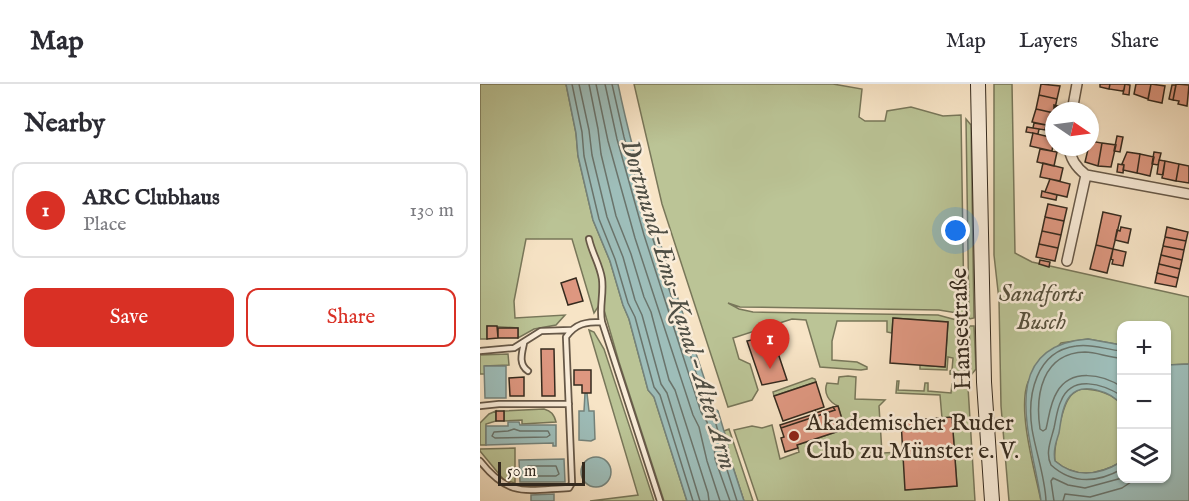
<!DOCTYPE html>
<html lang="en">
<head>
<meta charset="utf-8">
<style>
	body { margin:0; font-family:"IM FELL English",serif; background:#f7f7f7; color:#2b2b33 }
	.controls { position:absolute; right:18px; bottom:18px; display:grid; overflow:hidden; border-radius:12px; box-shadow:0 2px 4px #0004 }
	.controls button { width:54px; height:54px; display:grid; place-items:center; padding:0; border:0; border-bottom:2px solid #e1e1e2; background:#fff; color:#2b2b33; font:30px sans-serif }
	.compass { position:absolute; left:565px; top:18px; width:54px; height:54px; border-radius:50%; background:#fff; box-shadow:0 2px 4px #0004; rotate:103deg }
	.scale { position:absolute; left:18px; bottom:15px; width:87px; box-sizing:border-box; padding-left:6px; border:3px solid #352a1e; border-top:0; font-size:16px; line-height:21px; white-space:nowrap; color:#352a1e; -webkit-text-stroke:4px #faedda; paint-order:stroke }
	.you { position:absolute; left:476px; top:147px; width:21px; height:21px; margin:-15px; border:4px solid #fff; border-radius:50%; background:#1a73e8; box-shadow:0 0 0 9px #1a73e833 }
	.badge { display:grid; place-items:center; width:39px; height:39px; border-radius:50%; background:#d93025; color:#fff; font-size:20px; font-weight:700 }
	.pin { position:absolute; translate:-50% -50px; filter:drop-shadow(0 2px 3px #0008) }
	.pin::after { content:''; position:absolute; top:32px; width:21px; height:18px; background:inherit; clip-path:polygon(0 0,100% 0,50% 100%) }
	.list { margin:0; padding:0; list-style:none }
	h2 { display:flex; justify-content:space-between; align-items:center; height:78px; margin:0; padding:0 24px; font-size:26px }
	h2 small { font-size:20px; font-weight:400; color:#7c7c81 }
	.list li { display:grid; grid-template-columns:39px 1fr auto; gap:18px; align-items:center; box-sizing:border-box; height:96px; margin:0 12px 12px; padding:0 12px; border:2px solid #e1e1e2; border-radius:12px }
	.list b { display:block; font-size:22px; white-space:nowrap }
	.list p { margin:0; font-size:20px; white-space:nowrap; color:#7c7c81 }
	.list em { font-size:20px; font-style:normal; color:#7c7c81 }
	.actions { display:flex; gap:12px; padding:18px 24px }
	.actions a { flex:1; padding:14px 0; border:2px solid #d93025; border-radius:12px; text-align:center; font-size:21px; color:#d93025 }
	.actions .main { background:#d93025; color:#fff }
	.icon { flex:none; width:33px; height:33px; fill:none; stroke:currentColor; stroke-width:2; stroke-linecap:round; stroke-linejoin:round }
	.map { position:relative; flex:none; width:709px; height:417px; overflow:hidden }
	header { display:flex; align-items:center; gap:36px; box-sizing:border-box; height:84px; padding:0 30px; background:#fff; border-bottom:2px solid #e1e1e2 }
	header strong { font-size:28px }
	nav { display:flex; gap:33px; margin-inline-start:auto; font-size:21px }
	main { display:flex }
	aside { flex:1; background:#fff }
	.map>svg:first-child { display:block }
	.green { fill:#bbc496; stroke:#78775a; stroke-width:1.5 }
	.water { fill:#9ebeba; stroke:#74837c; stroke-width:1.5 }
	.lines { fill:none; stroke-linecap:round; stroke-linejoin:round }
	.shore { stroke:#6a746c; stroke-width:1.5 }
	.building { fill:#de9780; stroke:#352a1e; stroke-width:1.5 }
	.lane-casing { stroke:#665848; stroke-width:8 }
	.street-casing { stroke:#665848; stroke-width:12 }
	.secondary-casing { stroke:#352a1e; stroke-width:16 }
	.lane { stroke:#faedda; stroke-width:4.5 }
	.street { stroke:#faedda; stroke-width:9 }
	.secondary { stroke:#faedda; stroke-width:14 }
	.poi-dot { fill:#8f2418; stroke:#faedda; stroke-width:2 }
	.labels { text-anchor:middle; stroke-width:5; stroke-linejoin:round; paint-order:stroke }
	.park-label { font-size:24px; font-style:italic; fill:#56503c; stroke:#faedda }
	.street-label { font-size:24px; fill:#352a1e; stroke:#faedda }
	.poi-label { font-size:24px; fill:#352a1e; stroke:#faedda; text-anchor:start }
	.water-label { font-size:26px; font-style:italic; fill:#4f4f45; stroke:#faedda }
</style>
</head>
<body>
<header>
<strong>Map</strong>
<nav><a>Map</a><a>Layers</a><a>Share</a></nav>
</header>
<main>
<aside>
<h2>Nearby<small></small></h2>
<ul class="list">
<li><span class="badge">1</span><div><b>ARC Clubhaus</b><p>Place</p></div><em>130 m</em></li>
</ul>
<div class="actions"><a class="main">Save</a><a>Share</a></div>
</aside>
<div class="map">
<svg width="709" height="417" viewBox="0 0 709 417">
	<rect width="100%" height="100%" fill="#f7e4c6"/>
	<filter id="stains"><feTurbulence type="fractalNoise" baseFrequency=".00333" numOctaves="4"/><feColorMatrix values="0 0 0 0 .2 0 0 0 0 .09 0 0 0 0 .02 0 0 0 .5 -.17"/></filter>
	<radialGradient id="worn" r=".72"><stop offset=".6" stop-color="#630" stop-opacity="0"/><stop offset="1" stop-color="#630" stop-opacity=".3"/></radialGradient>
	<!-- green -->
	<path class="green" d="M0,0h86l10,49 2,23 15,64 17,41 13,44 6,14 19,71 6,7 33,104h-23l-45,-139 -15,-52v-12l-10,15 -22,-74h-46l-12,62 1,17 50,-3 -9,10 -22,4 -16,9v-10l-31,-2v13h-7z
		M154,0h199l29,5 -3,28 6,4h20l2,-10 24,-4 32,9 18,-1 3,196 -1,3 -24,-4 -199,-3 -12,-4 11,6 14,3 185,3 22,6 4,4 2,46h-6l-3,4 -7,-1v-3l2,-1 1,-12 -5,-1 -1,13 -27,-1v-4l25,2 3,-45 -55,-4 -1,15 -5,-1v-11h-50l-5,20v19l25,2 10,5v2l-6,1 -41,-3 -14,-47 -14,-1 -59,19 6,21 11,5 8,26 -6,10 -24,7 -66,-203z
		M514,0h18l3,169 17,9 157,35v67l-22,1 -1,-39h-44l-1,19 -33,-6 -27,4c-8,9 -28,29 -33,39 -11,27 7,90 13,119h-32l-8,-95 -2,-106 -5,-45z
		M486,35l5,6 3,193 -5,1z
		M489,242h5l2,43 -5,6z
		M109,246l5,2 10,17 50,152h-64l48,-6z
		M28,270l1,11 -24,1v8h-5v-19z
		M368,292l8,1 -1,22 30,1 -6,6 3,47 21,-1 3,38 51,-4 -5,-68h-10l-2,-23 -44,-2 1,-12h2l-1,9 26,1 1,-8h3v8l23,2 1,-9 16,3 7,114h-217l-24,-71 18,-4 10,2 10,-3 8,34 19,-7 -2,-7 48,-16 -7,-23c-9,-4 -15,-13 -11,-23l11,1 1,-7z
		M332,294l3,1 1,3 -42,14 -1,-4z
		M601,305c15,0 30,4 40,15v58c-22,13 -45,17 -66,-1 -2,-12 7,-53 14,-63 3,-5 7,-7 12,-9z
		M64,325c7,2 10,5 12,13l-34,2v-4l-18,1v-10z
		M16,327v10l-10,3v21h-6v-22l9,-9z
		M249,345l24,72h-9l-15,-46 -5,-24z
		M35,364v35l-11,-3 -24,-29v-2z"/>
	<!-- water -->
	<path class="water" d="M86,0h52c23,110 61,217 96,324l4,3 9,30 2,14 15,46h-57l-33,-104 -6,-7 -19,-71 -6,-14 -13,-44 -17,-41 -15,-64 -2,-23z
		M608,255l33,6v59c-10,-12 -39,-23 -51,-8 -8,10 -9,25 -11,37 -3,9 -6,18 -4,28 21,18 44,14 66,1l1,16h44l1,-113 22,-1v137h-148c-8,-59 -48,-155 47,-162z
		M4,282h22v32h-21z
		M105,309h2l2,18h5l1,28 -4,2 -12,-1v-29h5z
		M28,338h11l1,3h36v21h-3v-3l-67,2v-19h22z
		M101 388a15 15 0 1 1 30 0a15 15 0 1 1-30 0Z
		M84,375l1,23h-45l-1,-22z
		M74,410v7h-23v-6z"/>
	<g class="lines">
		<!-- shore -->
		<path class="shore" d="M92,0l10,48 2,24 15,63 16,40 13,44 7,14 19,70 6,8 33,106
			M99,0l10,46 3,25 15,62 16,40 12,43 7,15 19,69 6,9 33,108
			M109,0l9,45 3,25 15,62 15,38 13,43 7,15 18,68 6,10 33,103 1,8
			M116,0l12,57 27,97 58,177 6,12 8,34 13,40
			M125,0l12,55 27,96 57,177 6,10 7,22 1,15 15,42
			M132,0l12,53 27,96 57,177 6,7 7,25 2,15 14,44
			M642,274c-13,0 -25,-6 -37,-6 -43,1 -50,43 -45,77l3,2 3,-2c3,-12 4,-26 11,-37 14,-24 45,-18 65,-5
			M642,312c-19,-12 -50,-22 -61,5 -4,8 -5,18 -7,27 -3,12 -9,25 -3,37 21,19 46,18 71,4
			M34,345l6,2h28l2,4 -3,2 -52,1 -3,-2 2,-4 14,-1z
			M48,382h28l3,8 -3,2h-28l-3,-7z
			M566,417c-1,-24 -10,-48 -14,-72 -5,-34 4,-78 44,-83 16,-3 30,4 46,5
			M574,417l-3,-20 2,-3 15,7 17,3 37,-10
			M583,417l2,-7 25,3 32,-9 15,-10"/>
	</g>
	<!-- building -->
	<path class="building" d="M561,0l19,2 -3,13 -18,-4z
		M620,0h10l-1,5 -9,-2z
		M630,0h15l-1,6 -2,1 -13,-2z
		M645,0l5,1 -1,10 -6,-1z
		M656,0h15l-3,15 -14,-5z
		M671,0l14,2 -3,17 -14,-3z
		M696,0l13,1 -2,21 -9,-2 1,-3 -6,-1z
		M692,1h4l-3,15 -4,-1z
		M559,11l18,4 -3,14 -18,-4z
		M574,21l11,3 -1,3h-10z
		M556,25l18,4 -3,13 -19,-4z
		M554,39l12,2 -1,5 -12,-2z
		M547,43l12,2 -1,5 -12,-2z
		M553,49l21,5 -2,13 -22,-5z
		M637,52l6,1 -3,15 -6,-1z
		M610,57l12,2 -4,23 -13,-4z
		M622,59l14,2 -5,22 -13,-1z
		M560,65l17,3 -3,14 -17,-4z
		M647,68l13,2 -3,19 -14,-3 1,-5 -2,-1z
		M674,68l7,1 -3,12 -6,-1z
		M660,70l14,3 -4,19 -13,-3z
		M679,76l6,1 -2,14 -6,-1z
		M685,77l14,3 -3,17 -14,-3z
		M563,79l20,5 -3,13 -20,-4z
		M638,80l6,1 -1,8 -6,-1z
		M699,80l10,2v17l-13,-2z
		M570,95l20,5 -3,13 -22,-5z
		M562,107l15,4 -1,5 -15,-3z
		M568,120l19,4 -3,13 -19,-4z
		M623,128l18,4 -8,33 -17,-4z
		M565,133l19,4 -3,14 -19,-4z
		M641,143l10,2 -3,14 -13,-3 2,-10 3,1z
		M687,143l21,5 -2,9 -21,-4z
		M562,147l19,4 -3,13 -19,-4z
		M685,153l21,4 -2,9 -21,-4z
		M559,160l19,4 -3,13 -19,-4z
		M616,161l17,4 -6,24 -17,-4z
		M683,162l21,4 -2,10 -21,-5z
		M633,165l13,3 -3,14 -11,-2 1,-4 -2,-1z
		M681,171l21,5 -2,9 -21,-5z
		M560,176l10,2 -1,5 -10,-3z
		M679,180l21,5 -2,9 -21,-5z
		M677,189l21,5 -2,9 -21,-4z
		M96,194l7,23 -15,4 -7,-22z
		M413,234l55,4 -3,45 -55,-4z
		M7,242h10l1,12 -11,1z
		M18,244h20v10h-20z
		M292,251l15,45 -25,5 -15,-44z
		M61,265h13l1,47h-13z
		M94,286h17v23h-9v-8h-8z
		M44,293v19h-14l-1,-18z
		M336,298l8,25 -41,14 -9,-25z
		M358,322l7,23 -48,16 1,3 -13,4 -4,-14 3,-1 -3,-9 54,-18 -2,-3z
		M353,323l2,3 -54,18 -1,-3 34,-11 -1,-3 2,-1 1,3z
		M16,327h8v10h-8z
		M472,333l5,69 -52,4 -4,-69z"/>
	<g class="lines">
		<!-- lane casing -->
		<g class="lane-casing">
			<path id="lane" d="M109,155c3,14 11,26 13,40 2,15 -3,29 0,43l58,179
				M44,259c-2,10 -6,21 4,28
				M0,267l34,-3 27,-17 30,-1
				M0,322l19,-2h70
				M0,377c29,37 46,29 89,27l3,-5 -6,-146c10,-14 20,-15 36,-15"/>
		</g>
		<!-- street casing -->
		<g class="street-casing">
			<path id="street" d="M592,27l5,-27
				M589,63c1,12 8,21 17,28l103,19
				M587,177l19,-86"/>
		</g>
		<!-- secondary casing -->
		<g class="secondary-casing">
			<path id="secondary" d="M498,0l6,298 8,119"/>
		</g>
		<!-- lane -->
		<use href="#lane" class="lane"/>
		<!-- street -->
		<use href="#street" class="street"/>
		<!-- secondary -->
		<use href="#secondary" class="secondary"/>
	</g>
	<!-- markers -->
	<circle class="poi-dot" cx="314" cy="352" r="6"/>
	<g class="labels">
		<!-- park labels -->
		<g class="park-label">
			<text x="561" y="217">Sandforts<tspan x="561" dy="28">Busch</tspan></text>
		</g>
		<!-- street labels -->
		<g class="street-label">
			<text transform="translate(480 245) rotate(-92)" y="8">Hansestraße</text>
		</g>
		<!-- poi labels -->
		<g class="poi-label">
			<text x="326" y="346">Akademischer Ruder<tspan x="326" dy="28">Club zu Münster e. V.</tspan></text>
		</g>
		<!-- water labels -->
		<g class="water-label">
			<text transform="translate(200 220) rotate(73)" y="9">Dortmund-Ems-Kanal – Alter Arm</text>
		</g>
	</g>
	<rect width="100%" height="100%" filter="url(#stains)"/>
	<rect width="100%" height="100%" fill="url(#worn)"/>
</svg>
<div class="controls">
<button>+</button>
<button>−</button>
<button><svg class="icon" aria-label="layers" viewBox="0 0 24 24"><path d="M12 4l9 5-9 5-9-5zM3 14l9 5 9-5"/></svg></button>
</div>
<svg class="compass" viewBox="-18 -18 36 36"><path d="M0-13l5 13h-10z" fill="#e53935"/><path d="M0 13l5-13h-10z" fill="#7c7c81"/></svg>
<div class="scale">50 m</div>
<div class="you"></div>
<div class="pin badge" style="left:290px;top:285px">1</div>
</div>
</main>
</body>
</html>
